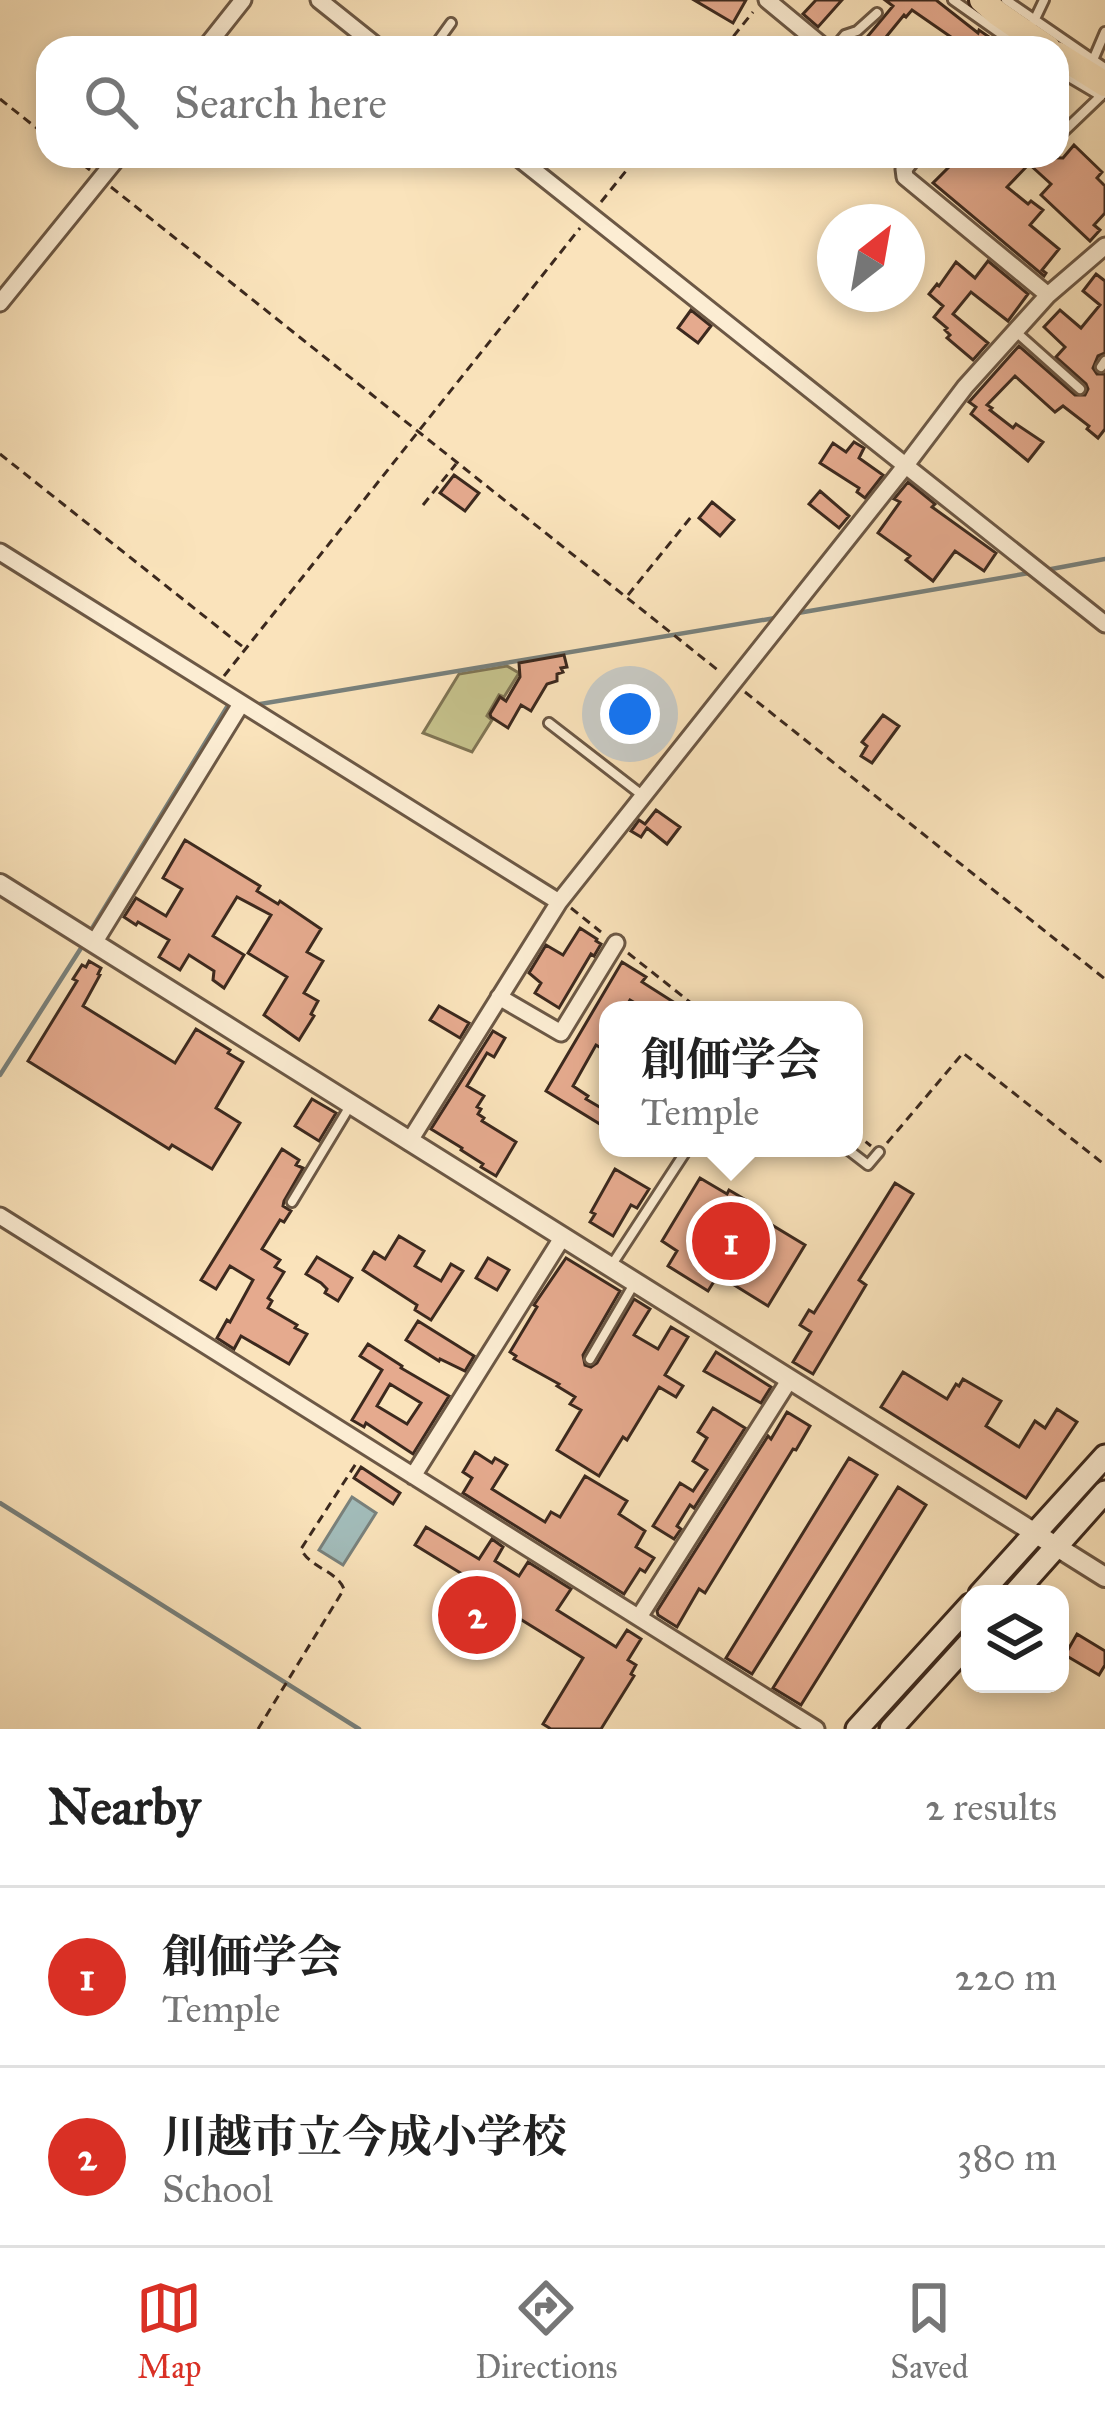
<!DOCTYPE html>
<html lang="en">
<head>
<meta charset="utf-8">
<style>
	body { margin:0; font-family:"IM FELL Great Primer","Noto Serif JP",serif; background:#f6f6f6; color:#222 }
	.controls { position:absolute; right:36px; bottom:36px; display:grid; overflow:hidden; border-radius:24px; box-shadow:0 6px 18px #0003 }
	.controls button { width:108px; height:108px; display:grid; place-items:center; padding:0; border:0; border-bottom:3px solid #e0e0e0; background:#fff; color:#222; font:60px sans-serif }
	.compass { position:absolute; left:817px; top:204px; width:108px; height:108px; border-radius:50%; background:#fff; box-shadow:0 6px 18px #0003; rotate:31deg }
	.you { position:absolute; left:630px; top:714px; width:42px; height:42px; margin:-30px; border:9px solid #fff; border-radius:50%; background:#1a73e8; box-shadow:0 0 0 18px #1a73e833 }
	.badge { display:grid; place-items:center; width:78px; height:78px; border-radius:50%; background:#d93025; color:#fff; font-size:39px; font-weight:700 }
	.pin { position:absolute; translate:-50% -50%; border:6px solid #fff; box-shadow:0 3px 12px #0006 }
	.popup { position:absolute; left:599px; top:1001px; width:264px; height:156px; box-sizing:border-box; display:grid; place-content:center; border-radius:24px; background:#fff; filter:drop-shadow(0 3px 9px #0005); font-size:39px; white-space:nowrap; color:#767676 }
	.popup b { font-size:45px; color:#222 }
	.popup::after { content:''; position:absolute; left:50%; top:100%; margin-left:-24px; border:24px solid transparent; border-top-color:#fff }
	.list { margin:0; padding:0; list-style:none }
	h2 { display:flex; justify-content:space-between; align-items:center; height:156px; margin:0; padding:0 48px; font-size:51px }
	h2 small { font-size:39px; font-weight:400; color:#767676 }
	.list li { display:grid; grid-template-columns:78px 1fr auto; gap:36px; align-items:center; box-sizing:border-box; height:180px; padding:0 48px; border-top:3px solid #e0e0e0 }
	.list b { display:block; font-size:45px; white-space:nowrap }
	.list p { margin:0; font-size:39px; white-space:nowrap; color:#767676 }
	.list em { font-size:39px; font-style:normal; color:#767676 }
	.icon { flex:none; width:66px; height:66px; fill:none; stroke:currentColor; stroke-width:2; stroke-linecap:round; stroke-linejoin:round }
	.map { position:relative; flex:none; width:1105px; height:1729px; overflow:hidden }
	.search { position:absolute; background:#fff; box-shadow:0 6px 18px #0003; left:36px; right:36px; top:36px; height:132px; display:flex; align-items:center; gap:30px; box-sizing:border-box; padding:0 42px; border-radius:36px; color:#767676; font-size:45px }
	.sheet { height:516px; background:#fff }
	nav { display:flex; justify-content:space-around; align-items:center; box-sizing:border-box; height:168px; border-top:3px solid #e0e0e0; background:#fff; font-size:33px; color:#767676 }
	nav a { display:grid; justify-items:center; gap:6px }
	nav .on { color:#d93025 }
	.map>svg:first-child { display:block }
	.green { fill:#c5c18b; stroke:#807554; stroke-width:3 }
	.water { fill:#a2bcba; stroke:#79817c; stroke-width:3 }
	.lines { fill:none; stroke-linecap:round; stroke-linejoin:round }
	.stream { stroke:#79817c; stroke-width:4.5 }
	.building { fill:#e5aa8e; stroke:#3c291e; stroke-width:3; fill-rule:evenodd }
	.service-casing { stroke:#6c5845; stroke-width:14 }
	.minor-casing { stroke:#6c5845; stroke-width:21 }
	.tertiary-casing { stroke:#6c5845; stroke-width:24 }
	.secondary-casing { stroke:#3c291e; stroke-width:27 }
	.primary-casing { stroke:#3c291e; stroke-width:30 }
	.path { stroke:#3c291e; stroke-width:3; stroke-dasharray:9 6; stroke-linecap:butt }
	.service { stroke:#fcedd3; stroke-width:8 }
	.minor { stroke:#fcedd3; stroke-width:15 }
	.tertiary { stroke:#fcedd3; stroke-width:18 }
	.secondary { stroke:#fcedd3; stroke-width:21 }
	.primary { stroke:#fae3bb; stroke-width:24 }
</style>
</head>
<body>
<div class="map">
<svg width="1105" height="1729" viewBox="0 0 1105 1729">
	<rect width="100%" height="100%" fill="#fae3bb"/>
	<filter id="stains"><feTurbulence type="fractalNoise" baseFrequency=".00167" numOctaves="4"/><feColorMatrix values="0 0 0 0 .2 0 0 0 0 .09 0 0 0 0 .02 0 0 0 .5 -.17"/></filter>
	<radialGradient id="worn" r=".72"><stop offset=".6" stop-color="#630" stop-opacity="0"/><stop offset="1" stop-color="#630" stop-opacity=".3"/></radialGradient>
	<!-- green -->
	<path class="green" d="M507,666l12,7 -15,24 -5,-2 -12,21 5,4 -20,32 -49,-19 36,-59z"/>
	<!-- water -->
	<path class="water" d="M352,1497l24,16 -33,52 -24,-15z"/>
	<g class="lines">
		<!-- stream -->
		<path class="stream" d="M1046,570l59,-11
			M798,613l237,-41
			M254,705l527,-88
			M88,935l139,-228 9,-1
			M0,1075l83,-130
			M0,1503l359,226"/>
	</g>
	<!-- building -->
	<path class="building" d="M694,0h52l-13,23z
		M816,0h26l-24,27 -15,-13z
		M885,0h51l42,33 1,-3 26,18h-28l-12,-9 -4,5 -49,-34 -6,7 -2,-2 -27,33h-19l35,-42z
		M1074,145l28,27 -5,6 8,8v27l-11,12 6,5 -10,11 -49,-46 10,-11 -22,-20 -22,23 21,17 3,-3 12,9 -13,15 29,24 -17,21 4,3 -2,3 -111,-93 27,-27 103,2z
		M988,261l40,33 -20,27 -37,-29 -18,22 35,29 -15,17 -26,-22 3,-3 -5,-5 2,-2 -13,-11 9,-11 -14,-12 8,-10 2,2 17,-24 19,16z
		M1096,274l9,7v72l-7,3 -5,12 4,6h8v55l-7,9 -11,-9 2,-3 -26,-20 -8,6 -40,-36 -28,29 5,3 -2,2 23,18 3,-4 27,18 -15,19 -57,-47 5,-7 -7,-5 50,-56 56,49h10l3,-6 -2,-5 -30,-27 9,-10 -21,-20 16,-17 21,18 19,-23 -17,-14z
		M691,310l20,16 -13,17 -20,-15z
		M854,442l10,6 -5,10 24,17 -18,23 -8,-6 2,-4 -39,-25 13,-20 13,9z
		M454,475l25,18 -14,18 -25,-18z
		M908,482l27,22 -3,3 64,46 -12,18 -29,-20 -22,30 -27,-21 4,-4 -32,-23 22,-31 -6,-3z
		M820,491l29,25 -10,12 -30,-24z
		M712,502l22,18 -14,16 -21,-18z
		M564,655l3,12 -6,1 2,4 -6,2v7l-10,3 -16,27 -10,-6 -13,23 -17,-11 -1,-3 10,-17 6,4 14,-24 -1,-14z
		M883,715l16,11 -27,37 -11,-7 6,-10 -5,-4z
		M656,810l24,17 -13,17 -20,-16 -6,9 -10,-6 8,-11 6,4z
		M185,840l75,46 -3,5 21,13 2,-3 41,28 -14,23 16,9 -19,32 14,8 -7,13 3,2 -15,24 -35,-25 23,-38 -39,-24 23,-38 -34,-18 -24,39 31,19 -20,33 -11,-8 1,-9 -25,-16 -9,15 -21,-13 10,-17 -31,-18 -2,3 -12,-8 12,-19 30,18 16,-27 -19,-11z
		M580,928l17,11 -1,2 5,3 -7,12 -3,-2 -32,54 -24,-15 6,-10 -12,-10 17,-28 17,10z
		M89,961l12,7 -3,6 2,1 -17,31 92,57 21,-34 34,21 -2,3 15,9 -27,46 24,15 -28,46 -40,-24 -3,4 -141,-88 49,-80 -4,-2 9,-14 4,2z
		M622,962l24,15 -4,5 44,28h-39l-17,-10 -6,10h-16v26l-7,12 -5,-3 -23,41 15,10 -2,3 22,13v17l-62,-38z
		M439,1006l30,17 -9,15 -30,-18z
		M493,1031l12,7 -11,19 -7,-4 -20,33 17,10 -7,11 4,2 -3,5 6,4 -2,3 34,21 -20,34 -15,-9 2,-3 -22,-14 1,-2 -31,-19z
		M312,1099l24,14 -17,28 -24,-15z
		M282,1149l17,11 -3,5 7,3 -19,33 -1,5 8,5 -7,11 -4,-2 -18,29 18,11 -5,7 9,5 -16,26 4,3 -4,7 29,17 -2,3 12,6 -18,30 -48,-28 -7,13 -17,-11 10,-18 3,2 23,-42 -23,-14 -14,23 -15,-9z
		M615,1169l34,20 -12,19 -6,-3 -18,31 -23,-14 5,-8 -4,-2z
		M700,1178l27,16 2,-4 17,10 -4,7 63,38 -37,61 -50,-31 -10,16 -40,-25 9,-15 -15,-10z
		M895,1183l18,11 -54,86 7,5 -53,89 -20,-12 18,-30 -11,-7 9,-15 5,3z
		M399,1236l25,15 -9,15 26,15 10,-17 12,7 -32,49 -16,-10 2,-5 -54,-35 11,-18 11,7z
		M317,1257l35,21 -14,23 -13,-8 2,-4 -6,-6 -15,-9z
		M488,1258l21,12 -12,20 -21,-12z
		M566,1258l54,33 -37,64 2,10 6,2 6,-4 37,-64 16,10 -16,26 24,14 13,-22 17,10 -23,38 18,11 -7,11 -17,-10 -32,53 -4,-3 -24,39 -42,-26 24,-40 -11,-6 5,-7 -18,-11 2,-2 -45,-25 2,-3 -6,-4 27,-45 -3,-2z
		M418,1321l56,35 -9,15 -25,-12 -1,2 -33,-21z
		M368,1344l34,22 -1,2 48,28 -36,58 -47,-31 -2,4 -12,-7 30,-50 -22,-14zM390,1384l31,19 -14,21 -30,-18z
		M716,1352l55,35 -10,16 -57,-32z
		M903,1372l44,27 9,-15 3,2 4,-7 38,22 -15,25 33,21 16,-26 10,7 12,-19 20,13 -51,76 -145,-91z
		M713,1408l32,20 -51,80 -4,-3 -13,21 4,3 -7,10 -21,-13 27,-43 13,8 14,-21 -14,-9 14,-23 -9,-6z
		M787,1412l23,14 -14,24 -3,-1 -88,144 -6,-4 -22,38 -19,-12 -1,-4 111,-175 3,3z
		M475,1452l17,11 3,-5 12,7 -15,24 53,33 6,-10 9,5 25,-41 42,25 -8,13 26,17 -9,16 18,11 -9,14 -5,-3 -16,25 -161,-101 9,-15 -9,-6z
		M849,1458l28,17 -125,199 -26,-16z
		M361,1467l39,26 -7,11 -39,-26z
		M898,1487l28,18 -125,200 -28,-17z
		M426,1527l53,32 13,-20 11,8 -8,14 24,15 9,-14 43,27 -14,21 59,37 11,-17 14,9 -13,21 8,5 -5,9 3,2 -33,53h-50l-8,-5 40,-66 -116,-72 5,-6 -57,-35z
		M1077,1634l28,17v14l-6,10 -34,-20z"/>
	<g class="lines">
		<!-- service casing -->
		<g class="service-casing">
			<path id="service" d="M953,0l68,48
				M1006,0l99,68
				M1034,21l10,-21
				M433,48l18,-25
				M834,48l11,-13 12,-4 20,-18
				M1093,60l12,-28
				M1057,70l44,26
				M1057,138l48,-46
				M1016,332l64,57
				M1101,367l4,-6
				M549,723l93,72
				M846,1148l22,17 11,-13
				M292,1202l58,-96
				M611,1266l77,-118
				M590,1359l44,-75"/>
		</g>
		<!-- minor casing -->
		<g class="minor-casing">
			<path id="minor" d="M319,0l60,48
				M767,0l58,48
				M205,48l38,-48
				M516,156l589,468
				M914,156l-10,13 1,8 143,118
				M0,303l119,-147
				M0,552l559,350
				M94,943l147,-239
				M499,997l62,36 55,-90
				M409,1142l150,-240 347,-437 59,-78 83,-92 57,-49
				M0,1216l816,513
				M413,1476l149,-238
				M639,1617l151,-238"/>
		</g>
		<!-- tertiary casing -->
		<g class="tertiary-casing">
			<path id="tertiary" d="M0,884l1105,693"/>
		</g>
		<!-- secondary casing -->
		<g class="secondary-casing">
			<path id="secondary" d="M980,1594l125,-138
				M1014,1594l91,-102
				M857,1729l113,-124
				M891,1729l79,-87"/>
		</g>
		<!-- primary casing -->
		<g class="primary-casing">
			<path id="primary" d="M982,0l15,13 51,35
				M1057,54l48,30"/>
		</g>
		<!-- path -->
		<path class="path" d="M724,48l29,-36
			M0,99l48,38
			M72,156l18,14
			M111,187l608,484
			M601,202l37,-46
			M0,454l243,193
			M423,505l33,-41
			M628,595l63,-78
			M224,676l356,-448
			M745,692l360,287
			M571,908l30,24
			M628,953l72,57
			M854,1132l17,14
			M887,1143l76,-90 142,112
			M258,1729l86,-140c-8,-19 -34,-21 -43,-40l56,-87"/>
		<!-- service -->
		<use href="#service" class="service"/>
		<!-- minor -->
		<use href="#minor" class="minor"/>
		<!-- tertiary -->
		<use href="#tertiary" class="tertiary"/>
		<!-- secondary -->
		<use href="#secondary" class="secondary"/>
		<!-- primary -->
		<use href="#primary" class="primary"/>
	</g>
	<rect width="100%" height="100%" filter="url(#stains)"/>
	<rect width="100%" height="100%" fill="url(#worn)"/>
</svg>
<div class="controls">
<button><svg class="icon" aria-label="layers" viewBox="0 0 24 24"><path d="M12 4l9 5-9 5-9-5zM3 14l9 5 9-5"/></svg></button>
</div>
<svg class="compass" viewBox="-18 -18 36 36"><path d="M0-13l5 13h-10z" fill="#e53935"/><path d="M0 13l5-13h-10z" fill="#767676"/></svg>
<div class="you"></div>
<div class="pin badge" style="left:731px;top:1241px">1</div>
<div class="popup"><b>創価学会</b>Temple</div>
<div class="pin badge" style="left:477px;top:1615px">2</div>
<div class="search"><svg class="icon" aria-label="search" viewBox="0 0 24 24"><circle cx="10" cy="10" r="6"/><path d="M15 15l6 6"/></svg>Search here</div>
</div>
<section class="sheet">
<h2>Nearby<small>2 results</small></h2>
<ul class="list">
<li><span class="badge">1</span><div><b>創価学会</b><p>Temple</p></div><em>220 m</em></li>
<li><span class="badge">2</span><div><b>川越市立今成小学校</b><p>School</p></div><em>380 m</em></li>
</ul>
</section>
<nav>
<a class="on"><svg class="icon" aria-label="map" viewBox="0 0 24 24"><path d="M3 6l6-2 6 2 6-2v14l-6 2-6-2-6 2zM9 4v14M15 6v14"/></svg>Map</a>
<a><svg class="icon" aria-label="directions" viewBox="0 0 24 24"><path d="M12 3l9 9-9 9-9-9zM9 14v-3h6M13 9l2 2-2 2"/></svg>Directions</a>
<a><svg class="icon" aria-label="saved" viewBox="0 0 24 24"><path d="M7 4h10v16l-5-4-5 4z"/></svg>Saved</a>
</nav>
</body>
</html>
